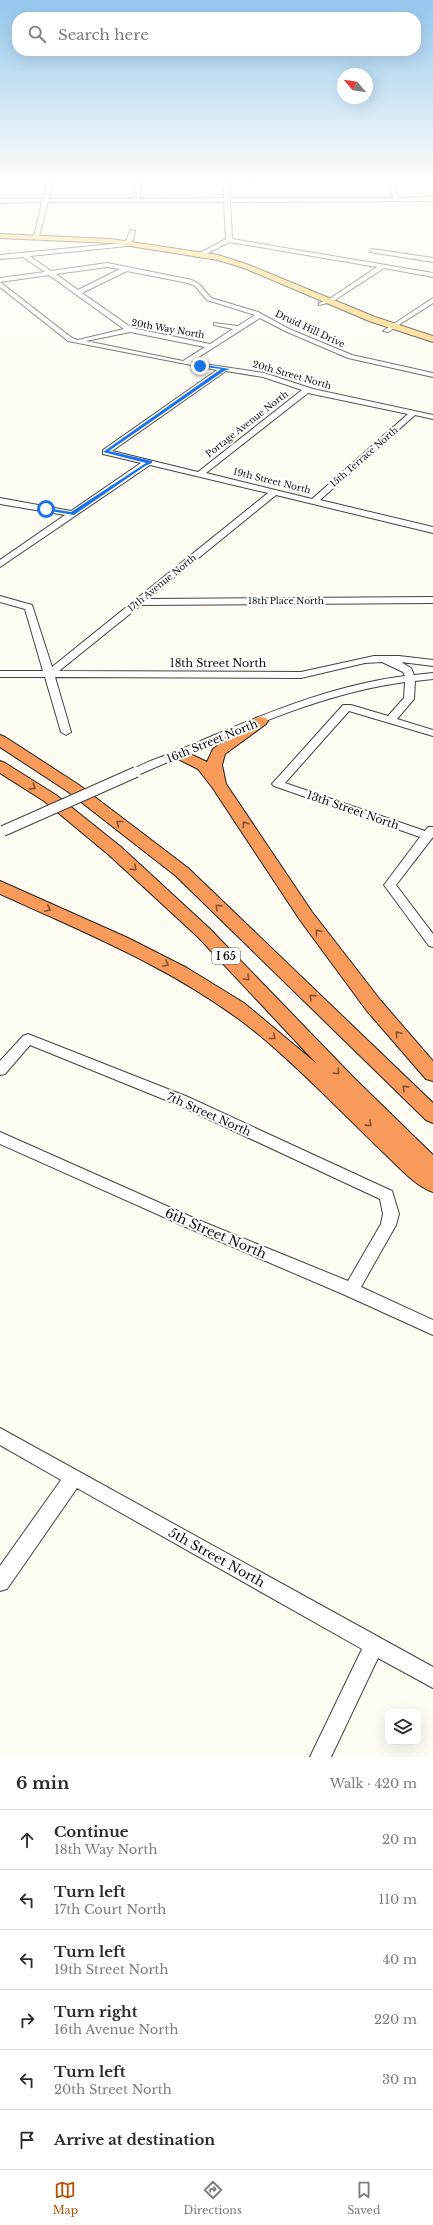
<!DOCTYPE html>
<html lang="en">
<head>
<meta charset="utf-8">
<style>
	body { margin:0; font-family:"Libre Baskerville",serif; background:#f2f2f3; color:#2b2b33 }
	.controls { position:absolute; right:12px; bottom:12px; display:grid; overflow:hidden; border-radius:8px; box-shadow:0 4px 16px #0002 }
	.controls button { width:36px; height:36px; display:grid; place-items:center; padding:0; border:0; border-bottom:1px solid #e1e1e2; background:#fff; color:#2b2b33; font:20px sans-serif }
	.compass { position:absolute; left:337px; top:68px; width:36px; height:36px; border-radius:50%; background:#fff; box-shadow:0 4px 16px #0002; rotate:299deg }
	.stop { position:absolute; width:12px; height:12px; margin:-9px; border:3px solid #1a73e8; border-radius:50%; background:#fff }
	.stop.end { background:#1a73e8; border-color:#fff; box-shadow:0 1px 4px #0008 }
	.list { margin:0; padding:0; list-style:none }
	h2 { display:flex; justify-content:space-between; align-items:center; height:52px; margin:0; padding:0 16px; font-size:17px }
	h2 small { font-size:13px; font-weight:400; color:#7c7c81 }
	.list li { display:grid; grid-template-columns:26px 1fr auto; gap:12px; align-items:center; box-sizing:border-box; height:60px; padding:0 16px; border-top:1px solid #e1e1e2 }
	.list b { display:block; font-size:15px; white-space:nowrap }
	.list p { margin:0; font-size:13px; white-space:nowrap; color:#7c7c81 }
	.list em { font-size:13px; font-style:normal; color:#7c7c81 }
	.icon { flex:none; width:22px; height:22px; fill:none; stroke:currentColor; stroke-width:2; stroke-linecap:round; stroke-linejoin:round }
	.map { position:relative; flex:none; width:433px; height:1757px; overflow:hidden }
	.search { position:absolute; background:#fff; box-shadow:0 4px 16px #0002; left:12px; right:12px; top:12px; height:44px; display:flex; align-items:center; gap:10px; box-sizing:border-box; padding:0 14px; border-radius:16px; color:#7c7c81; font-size:15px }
	.sheet { height:412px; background:#fff }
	nav { display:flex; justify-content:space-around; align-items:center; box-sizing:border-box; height:56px; border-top:1px solid #e1e1e2; background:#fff; font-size:11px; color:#7c7c81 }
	nav a { display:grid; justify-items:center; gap:2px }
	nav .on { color:#b45309 }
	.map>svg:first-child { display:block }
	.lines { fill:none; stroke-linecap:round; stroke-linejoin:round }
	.minor-casing { stroke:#434343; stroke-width:2 }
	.major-casing { stroke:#212121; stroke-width:2 }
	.highway-casing { stroke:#212121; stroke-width:2 }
	.minor { fill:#fff; fill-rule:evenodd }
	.major { fill:#fcd167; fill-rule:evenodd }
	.highway { fill:#f89a59; fill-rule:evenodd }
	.minor-bridge-casing { stroke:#434343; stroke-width:12; stroke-linecap:butt }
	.minor-bridge { stroke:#fff; stroke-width:10 }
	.oneway { stroke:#845534 }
	.route { fill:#1a73e8 }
	.labels { text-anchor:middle; stroke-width:4; stroke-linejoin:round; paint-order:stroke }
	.far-street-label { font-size:9px; fill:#101010; stroke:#fff }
	.shield { fill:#fff; stroke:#585858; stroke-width:1 }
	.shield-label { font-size:10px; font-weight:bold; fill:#101010 }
	.street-label { font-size:11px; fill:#101010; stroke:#fff }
	.near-street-label { font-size:13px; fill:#101010; stroke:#fff }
</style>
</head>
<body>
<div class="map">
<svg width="433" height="1757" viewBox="0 0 433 1757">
	<rect width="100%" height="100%" fill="#fffcf4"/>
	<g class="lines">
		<!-- minor casing -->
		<g class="minor-casing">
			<path id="minor" d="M48,181h6l-5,18h84l3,-18h6l-3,18 85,-1 -1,-17h6l1,17h163l-5,-17h6l4,17 35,-1v4l-203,1 2,37 201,34v4l-49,-9 -52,34 -13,3v-2l9,-3 49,-33 -147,-25 -30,15h-4v-2l30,-16 -2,-37h-176l-9,34 -5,1 8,-35 -42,1v-4h43z
				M130,230l5,1 -2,9 -6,6 -97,10 21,15 56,-8 85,17 7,4 12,14 47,14 31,17 63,26 81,18v4l-85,-19 -63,-27 -25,-13 -69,44 73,11 49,16 120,26v4l-18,-4 -95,85 113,27v6l-157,-38 -128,104 285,-2v6l-292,2 -82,66 242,1 73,-16h25l34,4v6l-32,-4 10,6 3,7 19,-2v6l-18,2 -1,18 -17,20 36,11v6l-84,-25 -64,72 140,48 3,-4h5v10l-37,48 37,49v13l-4,-1 -45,-61 36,-48 -146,-51 -2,-2 71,-79h8l37,11 16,-18 1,-16c-91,12 -182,57 -265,92l-4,1 -5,-3c5,-7 31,-15 41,-19 74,-31 152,-67 233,-77l-2,-4 -21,-10 -17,1 -64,15 -246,-1 16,55 -5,3 -5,-3 -16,-55h-45v-6h43l-18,-62 -25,-7v-6l32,9 20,62 216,-174 -118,-28 -150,102v-7l65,-45 -65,-11v-6l71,13 70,-48 -38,-9v-4l114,-80 -149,-29 -68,-54v-5l72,56 6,2 46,-11 -75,-54 -49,7v-4l45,-6 -22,-15 -23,2v-4l123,-12 4,-4zM107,267l13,2 -42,21 -22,-16zM127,271l61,12 7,3 12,14 48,15 -17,11 -24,-3v2l19,4 -23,15 -78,-16 -50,-35zM130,332l75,15 -22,14 -97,-20zM226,371l37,6 39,13 -104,82 -86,-21zM308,393l100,21 -96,85 -106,-26z
				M372,249l61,9v4l-63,-10z
				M433,298v5l-45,29 -5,-1z
				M28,1034l160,63 204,94 7,23 -3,11 -35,62 72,33v15l-88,-40 -159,-68 -186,-83v-12l196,87 152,62 33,-57 2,-10 -3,-15 -202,-94 -148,-60 -25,29 -5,1v-14l23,-25z
				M0,1428l433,239v21l-55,-30 -47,99h-21l52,-108 -285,-161 -70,101 -7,2v-25l61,-86 -61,-35z"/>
		</g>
		<!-- major casing -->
		<g class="major-casing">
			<path id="major" d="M0,234l111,5 107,16 31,10 126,52 58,19v6l-64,-21 -125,-53 -26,-8 -107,-17 -111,-5z"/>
		</g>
		<!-- highway casing -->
		<g class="highway-casing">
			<path id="highway" d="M261,717l5,1 2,3 -2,3 -41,30 -3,11 4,19 86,128 69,89 52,60v20l-7,-2 -59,-68 -67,-91 -88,-133 -14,-18 -24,-12 -3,-3 3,-3h10l23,11 6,-13 43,-31z
				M0,735l5,2 74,48 109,83 245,235v20l-7,-3 -250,-244 -109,-85 -67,-44z
				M0,761l5,2 51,32 65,52 89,82 144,149 79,77v37c-18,-6 -35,-26 -49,-39 -42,-40 -82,-83 -127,-120 -77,-62 -169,-99 -257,-139v-13l128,57 59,30 57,35 73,61 -119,-127 -89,-82 -65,-54 -44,-28z"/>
		</g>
		<!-- minor -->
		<use href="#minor" class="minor"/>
		<!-- major -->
		<use href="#major" class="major"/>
		<!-- highway -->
		<use href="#highway" class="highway"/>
		<!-- minor-bridge casing -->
		<g class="minor-bridge-casing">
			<path id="minor-bridge" d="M3,831l133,-59"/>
		</g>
		<!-- minor-bridge -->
		<use href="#minor-bridge" class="minor-bridge"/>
	</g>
	<!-- one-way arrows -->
	<defs><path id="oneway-chevron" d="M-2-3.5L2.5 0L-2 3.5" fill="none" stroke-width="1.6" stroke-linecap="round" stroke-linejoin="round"/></defs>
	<g class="oneway">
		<use href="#oneway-chevron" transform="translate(33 787) rotate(33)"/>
		<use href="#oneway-chevron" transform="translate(119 823) rotate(-142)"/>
		<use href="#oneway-chevron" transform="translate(245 824) rotate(-124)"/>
		<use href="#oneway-chevron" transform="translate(134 868) rotate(43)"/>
		<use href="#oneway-chevron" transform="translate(218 907) rotate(-136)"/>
		<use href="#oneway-chevron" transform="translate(48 909) rotate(25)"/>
		<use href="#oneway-chevron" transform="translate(318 932) rotate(-127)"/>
		<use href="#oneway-chevron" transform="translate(166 964) rotate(25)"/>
		<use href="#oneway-chevron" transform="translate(247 978) rotate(46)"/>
		<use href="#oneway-chevron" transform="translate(312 997) rotate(-136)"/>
		<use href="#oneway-chevron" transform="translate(398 1034) rotate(-131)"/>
		<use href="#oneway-chevron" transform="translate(273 1037) rotate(39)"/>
		<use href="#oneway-chevron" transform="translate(337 1072) rotate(46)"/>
		<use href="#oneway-chevron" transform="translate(405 1088) rotate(-136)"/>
		<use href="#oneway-chevron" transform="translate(369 1124) rotate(44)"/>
	</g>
	<!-- sky -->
	<linearGradient id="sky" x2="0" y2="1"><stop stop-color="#94c7ee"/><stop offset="0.42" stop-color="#fffefa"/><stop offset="1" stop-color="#fffefa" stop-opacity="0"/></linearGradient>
	<rect width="433" height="427" fill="url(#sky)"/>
	<!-- route -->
	<path class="route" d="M200,364l30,5 -6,2 -115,80 43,10v2l-7,3 -71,49 -30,-5 2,-2 25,4 75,-49 -43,-11 118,-83 -23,-3z"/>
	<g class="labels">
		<!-- far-street labels -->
		<g class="far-street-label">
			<text transform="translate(168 329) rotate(10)" y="3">20th Way North</text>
			<text transform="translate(310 329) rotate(25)" y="3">Druid Hill Drive</text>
			<text transform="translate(292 375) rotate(16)" y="3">20th Street North</text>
			<text transform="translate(247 424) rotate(-38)" y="3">Portage Avenue North</text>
			<text transform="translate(364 457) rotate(-41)" y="3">15th Terrace North</text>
			<text transform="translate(272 481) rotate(14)" y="3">19th Street North</text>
			<text transform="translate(162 583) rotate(-39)" y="3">17th Avenue North</text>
			<text x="286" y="604">18th Place North</text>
		</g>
		<!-- shield labels -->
		<rect class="shield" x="212" y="948" width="28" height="16" rx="3"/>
		<g class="shield-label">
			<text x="226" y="960">I 65</text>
		</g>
		<!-- street labels -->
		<g class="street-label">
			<text x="218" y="667">18th Street North</text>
			<text transform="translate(212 741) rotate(-22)" y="4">16th Street North</text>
			<text transform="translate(353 810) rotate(19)" y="4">13th Street North</text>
			<text transform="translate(209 1114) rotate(24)" y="4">7th Street North</text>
		</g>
		<!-- near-street labels -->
		<g class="near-street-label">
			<text transform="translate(216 1233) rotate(23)" y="5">6th Street North</text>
			<text transform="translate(217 1557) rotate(29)" y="5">5th Street North</text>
		</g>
	</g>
</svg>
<div class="controls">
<button><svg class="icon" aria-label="layers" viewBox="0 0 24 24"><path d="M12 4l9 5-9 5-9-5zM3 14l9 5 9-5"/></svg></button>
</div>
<svg class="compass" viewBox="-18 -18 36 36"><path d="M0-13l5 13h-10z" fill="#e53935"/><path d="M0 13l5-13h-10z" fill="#7c7c81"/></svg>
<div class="stop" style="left:46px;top:509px"></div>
<div class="stop end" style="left:200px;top:366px"></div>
<div class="search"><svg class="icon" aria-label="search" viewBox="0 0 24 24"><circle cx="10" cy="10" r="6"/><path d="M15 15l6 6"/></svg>Search here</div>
</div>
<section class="sheet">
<h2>6 min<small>Walk · 420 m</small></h2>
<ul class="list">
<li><svg class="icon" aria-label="ahead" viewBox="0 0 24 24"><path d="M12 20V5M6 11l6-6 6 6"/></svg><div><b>Continue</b><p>18th Way North</p></div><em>20 m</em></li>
<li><svg class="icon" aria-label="left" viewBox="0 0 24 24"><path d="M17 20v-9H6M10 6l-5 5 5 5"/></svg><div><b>Turn left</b><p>17th Court North</p></div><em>110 m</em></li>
<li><svg class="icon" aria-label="left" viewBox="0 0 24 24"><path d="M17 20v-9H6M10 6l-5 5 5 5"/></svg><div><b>Turn left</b><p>19th Street North</p></div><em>40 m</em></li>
<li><svg class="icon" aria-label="right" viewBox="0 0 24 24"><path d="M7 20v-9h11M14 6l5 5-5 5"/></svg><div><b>Turn right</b><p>16th Avenue North</p></div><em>220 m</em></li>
<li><svg class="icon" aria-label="left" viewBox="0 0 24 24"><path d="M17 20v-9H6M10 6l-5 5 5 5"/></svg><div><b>Turn left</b><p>20th Street North</p></div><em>30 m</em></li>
<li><svg class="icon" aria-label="arrive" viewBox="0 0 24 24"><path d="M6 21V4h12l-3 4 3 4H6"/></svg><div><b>Arrive at destination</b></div></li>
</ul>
</section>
<nav>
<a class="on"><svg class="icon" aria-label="map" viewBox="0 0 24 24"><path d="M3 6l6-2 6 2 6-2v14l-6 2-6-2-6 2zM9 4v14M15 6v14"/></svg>Map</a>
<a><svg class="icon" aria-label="directions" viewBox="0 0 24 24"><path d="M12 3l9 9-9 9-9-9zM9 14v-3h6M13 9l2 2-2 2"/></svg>Directions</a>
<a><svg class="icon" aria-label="saved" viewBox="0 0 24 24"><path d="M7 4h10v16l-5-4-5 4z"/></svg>Saved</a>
</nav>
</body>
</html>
